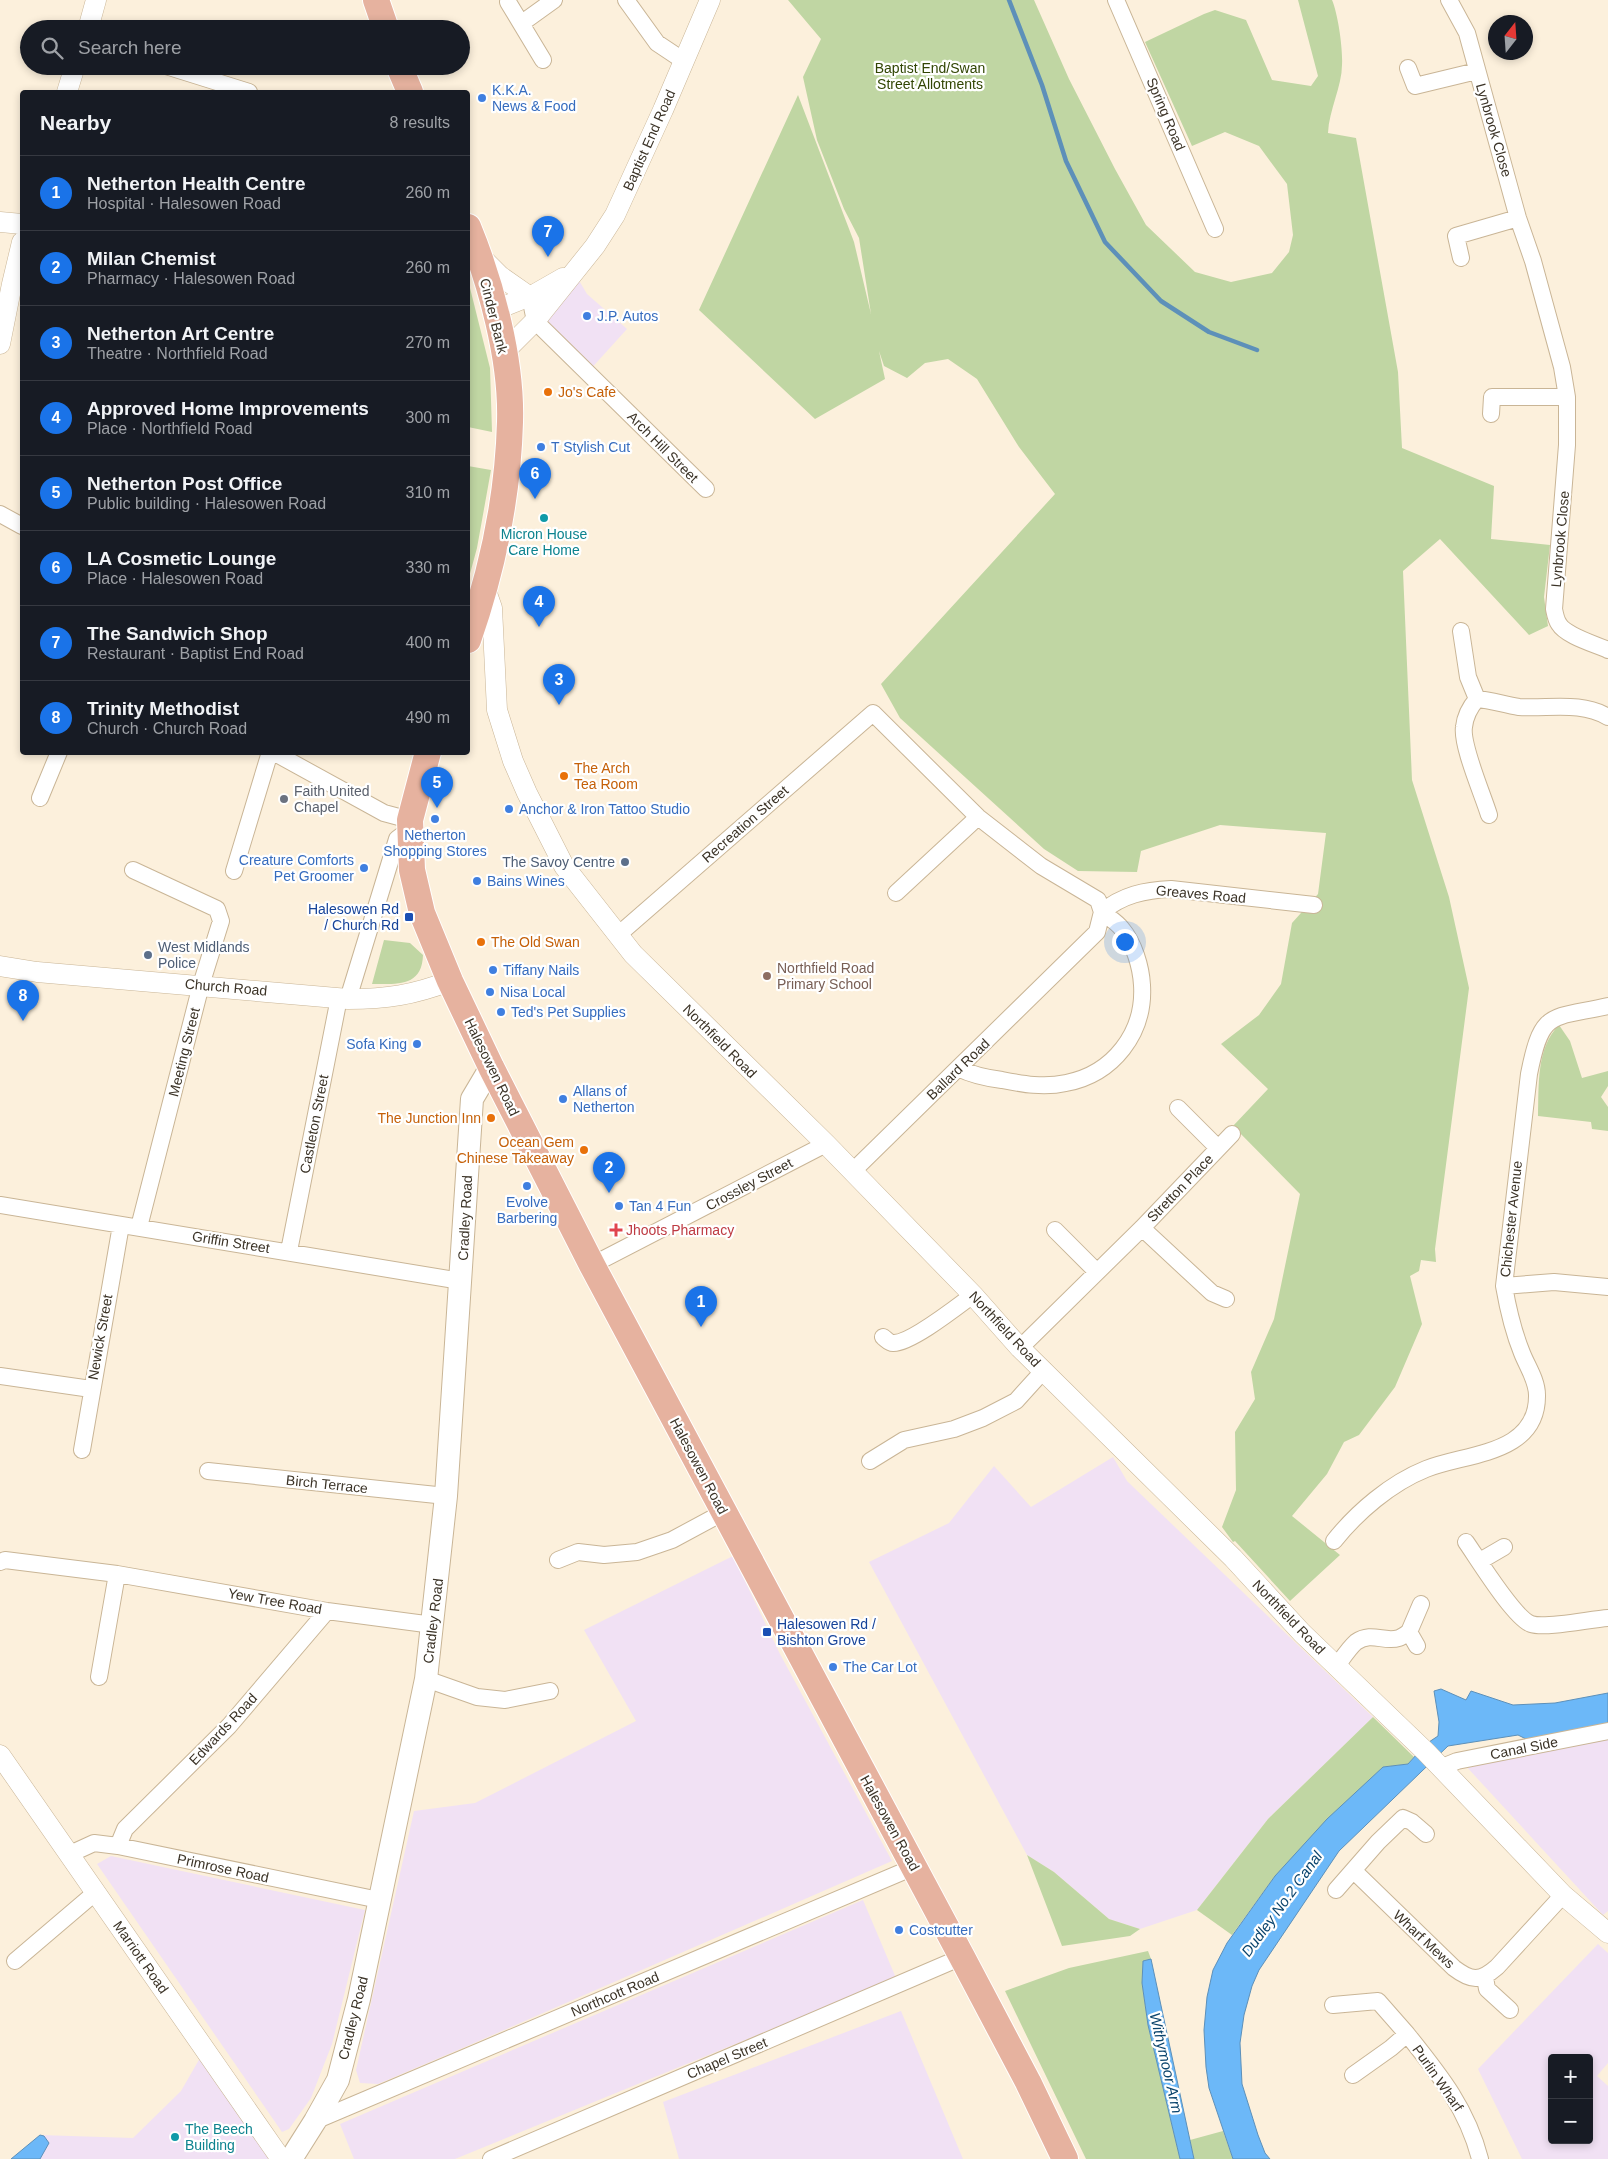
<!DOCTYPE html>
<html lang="en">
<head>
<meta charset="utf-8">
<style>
	body { margin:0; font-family:Helvetica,sans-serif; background:#20242c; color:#f1f3f6 }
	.controls { position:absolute; right:15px; bottom:15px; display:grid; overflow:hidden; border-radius:5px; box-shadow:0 2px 8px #0003 }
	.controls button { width:45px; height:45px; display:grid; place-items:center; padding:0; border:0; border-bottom:1px solid #363941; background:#171b24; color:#f1f3f6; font:25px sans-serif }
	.compass { position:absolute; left:1488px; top:15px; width:45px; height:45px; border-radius:50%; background:#171b24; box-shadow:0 2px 8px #0003; rotate:17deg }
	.you { position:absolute; left:1124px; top:941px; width:18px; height:18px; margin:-12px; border:4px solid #fff; border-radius:50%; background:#1a73e8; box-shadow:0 0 0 8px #1a73e833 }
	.badge { display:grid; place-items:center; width:32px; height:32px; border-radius:50%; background:#1a73e8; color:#fff; font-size:16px; font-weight:700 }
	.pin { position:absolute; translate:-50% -41px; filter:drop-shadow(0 1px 2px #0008) }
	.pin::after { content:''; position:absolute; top:26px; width:18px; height:15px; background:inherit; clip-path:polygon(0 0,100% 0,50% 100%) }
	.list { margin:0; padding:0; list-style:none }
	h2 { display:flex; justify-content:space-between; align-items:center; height:65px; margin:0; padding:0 20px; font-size:21px }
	h2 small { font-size:16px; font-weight:400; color:#9ea1a6 }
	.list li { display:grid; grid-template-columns:32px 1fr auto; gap:15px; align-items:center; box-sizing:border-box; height:75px; padding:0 20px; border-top:1px solid #363941 }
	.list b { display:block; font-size:19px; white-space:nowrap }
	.list p { margin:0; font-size:16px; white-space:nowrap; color:#9ea1a6 }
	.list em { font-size:16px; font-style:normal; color:#9ea1a6 }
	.icon { flex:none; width:28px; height:28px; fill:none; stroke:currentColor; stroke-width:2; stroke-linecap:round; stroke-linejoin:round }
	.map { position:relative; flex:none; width:1608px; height:2159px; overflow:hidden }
	.search { position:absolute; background:#171b24; box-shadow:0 2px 8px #0003; left:20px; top:20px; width:450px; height:55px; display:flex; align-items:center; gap:12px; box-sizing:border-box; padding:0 18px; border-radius:28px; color:#9ea1a6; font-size:19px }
	.panel { position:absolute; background:#171b24; box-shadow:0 2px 8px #0003; left:20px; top:90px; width:450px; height:665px; border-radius:5px }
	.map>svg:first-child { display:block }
	.industrial { fill:#f1e1f4; fill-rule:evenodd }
	.green { fill:#c0d6a3 }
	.water { fill:#6cb8f8; stroke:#5d90b9 }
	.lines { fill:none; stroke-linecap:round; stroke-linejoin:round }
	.stream { stroke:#5d90b9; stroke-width:4.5 }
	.minor-casing { stroke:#c9b596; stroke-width:18 }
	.tertiary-casing { stroke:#c9b596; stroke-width:21 }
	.secondary-casing { stroke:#c9b596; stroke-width:24 }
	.primary-casing { stroke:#fff; stroke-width:28 }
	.minor { stroke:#fff; stroke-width:16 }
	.tertiary { stroke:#fff; stroke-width:20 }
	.secondary { stroke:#fff; stroke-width:22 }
	.primary { stroke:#e6b29f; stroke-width:26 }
	.shop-dot { fill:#3f7fe0; stroke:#fff; stroke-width:2 }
	.food-dot { fill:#e8710a; stroke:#fff; stroke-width:2 }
	.culture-dot { fill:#0f9aa8; stroke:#fff; stroke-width:2 }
	.worship-dot { fill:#6b7280; stroke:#fff; stroke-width:2 }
	.service-dot { fill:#5c6f8a; stroke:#fff; stroke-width:2 }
	.transit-dot { fill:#1a4fb4; stroke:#fff; stroke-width:2 }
	.education-dot { fill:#8d6e63; stroke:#fff; stroke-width:2 }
	.health-dot { fill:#e0444e; stroke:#fff; stroke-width:2 }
	.labels { text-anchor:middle; stroke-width:4.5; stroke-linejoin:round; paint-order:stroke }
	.park-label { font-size:14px; fill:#314503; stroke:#fff }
	.shop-label { font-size:14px; fill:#366cbe; stroke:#fff; text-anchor:start }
	.street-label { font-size:14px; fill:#3b3327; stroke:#fff }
	.food-label { font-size:14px; fill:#c56008; stroke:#fff; text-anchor:start }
	.culture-label { font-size:14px; fill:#0d838f; stroke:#fff }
	.worship-label { font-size:14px; fill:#5b616d; stroke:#fff; text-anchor:start }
	.service-label { font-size:14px; fill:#4e5e75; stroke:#fff; text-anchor:end }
	.transit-label { font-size:14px; fill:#164399; stroke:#fff; text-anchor:end }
	.education-label { font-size:14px; fill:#785e54; stroke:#fff; text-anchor:start }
	.health-label { font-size:14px; fill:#be3a42; stroke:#fff; text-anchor:start }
	.water-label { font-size:15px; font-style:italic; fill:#0a446d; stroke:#fff }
</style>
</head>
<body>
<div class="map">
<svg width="1608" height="2159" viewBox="0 0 1608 2159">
	<rect width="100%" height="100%" fill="#fcf0dc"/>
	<!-- industrial -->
	<path class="industrial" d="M574,272l13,22 40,35 -39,43 -53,-51z
		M1113,1457l14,24 246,236 -105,102 -71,91 -57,19 -31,-10 -55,-47 -27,-17 -158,-293 80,-39 45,-57 37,41z
		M733,1556l47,98 112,207 -427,186 -87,37 -18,-1 -4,-13 58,-259 61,-8 161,-82 -52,-91z
		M1608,1737v174l-5,4 -139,-151z
		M111,1856l254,54 -33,134 -21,54 -22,31 -7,3 -185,-268z
		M863,1900l33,78 -441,181h-101l-14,-35z
		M1598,1944l10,9v110l-11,13 11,10v73h-86l-44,-90zM1552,2058h37v82h-37z
		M901,2011l62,148h-284l-16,-57z
		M200,2058l81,101h-269l28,-24 93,3 48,-47z"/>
	<!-- green -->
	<path class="green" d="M788,0h246l35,79 46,90 31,56 49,47 36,10 41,-9 17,-21 4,-17 -6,-51 -28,-38 -34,-14 -33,14 -47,-104 59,-28 11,-4 31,10 26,60 39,6 7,-10 -20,-76h34c6,14 11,49 10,65 0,21 -13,45 -14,68l28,5 42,234 4,76 92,38 -3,53 59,6 -6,52 4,29 -19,9 -89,-96 -37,32 9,209 37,117 20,91 -34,261 1,13 -15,-2 -2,11 -9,5 12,48 -27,63 -36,48 -15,7 -17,32 -35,42 48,39 -50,46 -55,-60 -2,1 -11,-15 14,-37 -1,-58 20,-33 -4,-27 23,-53 26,-125 -67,-68 35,-37 -47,-45 38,-29 22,-31 11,-61 26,-29 8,-61 -106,-8 -79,26 -4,21 -59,-1 -34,-22 -144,-131 -19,-34 174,-190 -36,-47 -42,-68 -29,-20 -23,4 -18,15 -23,-12 -5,-15 6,28 -70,40 -116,-109 99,-215 56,147 17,72 -12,-76 -15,-29 -27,-69 -14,-63 18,-38z
		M468,280l22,88 2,64 -24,-5z
		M468,466l23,4 -14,78 -9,33z
		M384,940l26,3 13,12c-1,32 -26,29 -51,29z
		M1559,1025l11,16 12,37 26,-7v15l-7,11 7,10v24l-16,-2 -1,-7 -53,-6c1,-30 -2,-68 21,-91z
		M1373,1717l41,40 -6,7 -25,3 -108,109 -43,59 -35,-25 71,-91z
		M1027,1855l27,17 55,47 31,10 -10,7 -68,10z
		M1148,1951l3,8 -8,2 -1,22 6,42 32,134h-94l-81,-168 64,-23z
		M1223,2131l10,28h-39l-4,-19z"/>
	<!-- water -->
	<path class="water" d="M1441,1689l25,11 5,-9 42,14 42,-2 53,-10v33l-80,14 -10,-5 -70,11 -109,105 -80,119 -7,16 -8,29 -4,28 2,41 16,51 7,18 5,6h-37l-24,-71 -3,-21 -2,-37 3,-33 6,-27 14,-27 48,-67 52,-57 56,-52 25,-3 18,-20 12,-8 1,-14 -5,-31z
		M1151,1959l43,200h-14l-32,-134 -6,-42 1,-22z
		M40,2135l4,1 5,7 -9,16h-29z"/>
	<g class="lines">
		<!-- stream -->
		<path class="stream" d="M1009,0l33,85 24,76 39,81 56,59 48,31 48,18"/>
		<!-- minor casing -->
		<g class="minor-casing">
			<path id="minor" d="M626,0l31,43 27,18
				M1116,0l99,229
				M1449,0l18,33 51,185 15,43 29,106 5,30v48l-13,164c1,5 2,11 5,15 7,12 36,20 49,26
				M508,2l35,58
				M522,23l32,-23
				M166,66l83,26
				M1408,68l7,18 62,-15
				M1461,258l-5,-22 62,-18
				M530,297l5,24 171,168
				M1491,414l1,-17h75
				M0,514l22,12
				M1461,631l7,46 9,22c-7,8 -12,18 -13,28 -3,18 19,68 25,88
				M1477,699c14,1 28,6 42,8 30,2 62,-6 89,10
				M273,752l111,61 26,7
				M40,798l19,-46
				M133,870l84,39 4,12 -20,64 -62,242
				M234,871l36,-119
				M896,893l82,-76
				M1102,912c20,-17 43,-22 69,-23l143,16
				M618,935l255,-222 105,104 63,49 57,34 4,12 -5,20 -245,240
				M348,999l49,-160 12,-9
				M958,1068c14,7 28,10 44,12 21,4 42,8 64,3 47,-9 79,-50 76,-98 -1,-18 -8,-42 -20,-56 -5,-7 -14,-12 -20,-17
				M1178,1108l40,40
				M0,1205l461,76
				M1142,1228l70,65 14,6
				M1055,1230l42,42
				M289,1251l50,-253
				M592,1265l234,-121
				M1504,1286l50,-4 54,5
				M883,1337c3,2 6,6 10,6 17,1 65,-37 80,-48
				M1020,1348l122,-120 90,-94
				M0,1376l91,13
				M82,1450l39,-225
				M870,1461l34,-21 50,-11 29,-11 33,-17 28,-31
				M208,1471l238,25
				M1334,1541c23,-29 57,-58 92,-72 40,-16 112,-14 111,-74 0,-15 -10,-29 -15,-42 -9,-22 -14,-44 -18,-67l25,-212c13,-65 21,-55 79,-68
				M1466,1542c12,17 48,76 65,82 14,5 60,-5 77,-6
				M558,1560l20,-8 26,3 33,-3 35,-12 52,-28
				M1480,1561l24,-14
				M0,1562l5,-2 112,14 210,37 106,14
				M1417,1646l-8,-14 12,-28
				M1336,1667c6,-8 13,-19 20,-25 16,-11 28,1 43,-4 3,-1 7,-4 10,-6
				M99,1677l18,-103
				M426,1679l51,18 28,3 45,-9
				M1440,1768l17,-7 151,-30
				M118,1846l7,-17 104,-103 98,-115
				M70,1854l24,-11 24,3 261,54
				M1354,1871l100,97c17,13 26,14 43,-1l66,-72
				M1336,1890l42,-48 25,-24 9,4 14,12
				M15,1961l81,-69
				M1485,1977l2,12 23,21
				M1333,2005l45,-4 29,33
				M1353,2075l38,-27 16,-14c32,40 60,74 73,125
				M315,2121l599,-254
				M491,2159l471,-202"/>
		</g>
		<!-- tertiary casing -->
		<g class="tertiary-casing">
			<path id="tertiary" d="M88,29l8,-29
				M67,92l8,-26
				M0,222l22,2
				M479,255l21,21 30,21
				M495,310l40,-16 28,-16
				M0,344l12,-60 10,-42
				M504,352l31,-31 60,-75 20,-31 48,-105 47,-110
				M485,588l7,20 5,102 16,51 14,32 37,73 69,88 193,190 147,151 47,53 213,210 69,75 124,119 137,143 45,38
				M0,966l37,6 311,27c39,0 65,-4 102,-18
				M0,1755l281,404"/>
		</g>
		<!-- secondary casing -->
		<g class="secondary-casing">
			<path id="secondary" d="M291,2159l24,-38 23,-41 21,-81 67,-320 20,-183 26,-397 19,-32"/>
		</g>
		<!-- primary casing -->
		<g class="primary-casing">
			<path id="primary" d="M376,0l10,29
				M399,66l11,26
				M468,227c23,56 44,133 42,195 -2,74 -18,149 -42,218
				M428,752l-18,68 2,50 10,43 28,68 41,86 101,198 370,692 66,125 37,77"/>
		</g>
		<!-- minor -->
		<use href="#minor" class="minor"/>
		<!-- tertiary -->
		<use href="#tertiary" class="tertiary"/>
		<!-- secondary -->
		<use href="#secondary" class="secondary"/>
		<!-- primary -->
		<use href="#primary" class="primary"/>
	</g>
	<!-- markers -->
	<g class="shop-dot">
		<circle cx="482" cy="98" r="5"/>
		<circle cx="587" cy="316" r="5"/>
		<circle cx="541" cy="447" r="5"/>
		<circle cx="509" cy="809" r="5"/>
		<circle cx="435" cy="819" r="5"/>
		<circle cx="364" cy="868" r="5"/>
		<circle cx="477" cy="881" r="5"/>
		<circle cx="493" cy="970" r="5"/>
		<circle cx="490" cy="992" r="5"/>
		<circle cx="501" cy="1012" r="5"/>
		<circle cx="417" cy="1044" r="5"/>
		<circle cx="563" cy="1099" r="5"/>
		<circle cx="527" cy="1186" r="5"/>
		<circle cx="619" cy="1206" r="5"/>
		<circle cx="833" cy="1667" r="5"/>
		<circle cx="899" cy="1930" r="5"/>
	</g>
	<g class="food-dot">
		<circle cx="548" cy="392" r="5"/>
		<circle cx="564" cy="776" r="5"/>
		<circle cx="481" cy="942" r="5"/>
		<circle cx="491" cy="1118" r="5"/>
		<circle cx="584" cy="1150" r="5"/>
	</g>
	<g class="culture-dot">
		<circle cx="544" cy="518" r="5"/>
		<circle cx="175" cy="2137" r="5"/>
	</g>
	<circle class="worship-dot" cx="284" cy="799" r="5"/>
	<g class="service-dot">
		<circle cx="625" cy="862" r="5"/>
		<circle cx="148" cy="955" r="5"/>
	</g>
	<g class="transit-dot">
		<rect x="404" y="912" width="10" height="10" rx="2.5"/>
		<rect x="762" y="1627" width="10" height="10" rx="2.5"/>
	</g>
	<circle class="education-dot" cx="767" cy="976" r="5"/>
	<path class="health-dot" d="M613.5 1222.5h5v5h5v5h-5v5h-5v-5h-5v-5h5z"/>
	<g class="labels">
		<!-- park labels -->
		<g class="park-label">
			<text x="930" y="73">Baptist End/Swan<tspan x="930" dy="16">Street Allotments</tspan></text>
		</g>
		<!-- shop labels -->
		<g class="shop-label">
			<text x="492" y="95">K.K.A.<tspan x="492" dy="16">News &amp; Food</tspan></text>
			<text x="597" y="321">J.P. Autos</text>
			<text x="551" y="452">T Stylish Cut</text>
			<text x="519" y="814">Anchor &amp; Iron Tattoo Studio</text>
			<text x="435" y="840" text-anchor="middle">Netherton<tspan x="435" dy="16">Shopping Stores</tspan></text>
			<text x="354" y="865" text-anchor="end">Creature Comforts<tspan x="354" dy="16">Pet Groomer</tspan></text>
			<text x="487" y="886">Bains Wines</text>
			<text x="503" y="975">Tiffany Nails</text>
			<text x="500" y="997">Nisa Local</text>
			<text x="511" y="1017">Ted's Pet Supplies</text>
			<text x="407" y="1049" text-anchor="end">Sofa King</text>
			<text x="573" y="1096">Allans of<tspan x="573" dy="16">Netherton</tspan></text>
			<text x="527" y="1207" text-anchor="middle">Evolve<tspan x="527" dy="16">Barbering</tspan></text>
			<text x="629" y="1211">Tan 4 Fun</text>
			<text x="843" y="1672">The Car Lot</text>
			<text x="909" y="1935">Costcutter</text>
		</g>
		<!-- street labels -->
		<g class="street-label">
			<text transform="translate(1166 114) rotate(67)" y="5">Spring Road</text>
			<text transform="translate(1494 130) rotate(74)" y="5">Lynbrook Close</text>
			<text transform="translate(649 140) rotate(-66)" y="5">Baptist End Road</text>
			<text transform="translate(494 316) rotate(76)" y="5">Cinder Bank</text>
			<text transform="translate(663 447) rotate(45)" y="5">Arch Hill Street</text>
			<text transform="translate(1560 539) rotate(-85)" y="5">Lynbrook Close</text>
			<text transform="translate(745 824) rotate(-41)" y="5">Recreation Street</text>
			<text transform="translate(1201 894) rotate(5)" y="5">Greaves Road</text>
			<text transform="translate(226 987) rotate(5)" y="5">Church Road</text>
			<text transform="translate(720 1041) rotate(45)" y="5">Northfield Road</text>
			<text transform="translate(184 1052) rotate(-76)" y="5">Meeting Street</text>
			<text transform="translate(492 1067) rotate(64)" y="5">Halesowen Road</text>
			<text transform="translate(958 1069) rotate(-44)" y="5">Ballard Road</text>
			<text transform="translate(314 1124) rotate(-79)" y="5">Castleton Street</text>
			<text transform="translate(749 1184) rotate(-28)" y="5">Crossley Street</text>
			<text transform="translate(1180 1188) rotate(-46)" y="5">Stretton Place</text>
			<text transform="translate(465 1218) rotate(-87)" y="5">Cradley Road</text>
			<text transform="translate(1511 1219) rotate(-84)" y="5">Chichester Avenue</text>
			<text transform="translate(231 1242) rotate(9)" y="5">Griffin Street</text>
			<text transform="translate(1005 1329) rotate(47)" y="5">Northfield Road</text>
			<text transform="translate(100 1337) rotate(-80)" y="5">Newick Street</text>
			<text transform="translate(699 1466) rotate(62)" y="5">Halesowen Road</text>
			<text transform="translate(327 1484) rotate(6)" y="5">Birch Terrace</text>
			<text transform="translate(275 1601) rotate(10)" y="5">Yew Tree Road</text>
			<text transform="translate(1289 1617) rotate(46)" y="5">Northfield Road</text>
			<text transform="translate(433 1621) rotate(-83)" y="5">Cradley Road</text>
			<text transform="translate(223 1729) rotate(-47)" y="5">Edwards Road</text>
			<text transform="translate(1524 1748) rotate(-11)" y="5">Canal Side</text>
			<text transform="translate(890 1823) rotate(61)" y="5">Halesowen Road</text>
			<text transform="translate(223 1868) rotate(12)" y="5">Primrose Road</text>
			<text transform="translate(1424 1939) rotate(43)" y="5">Wharf Mews</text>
			<text transform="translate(141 1957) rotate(55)" y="5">Marriott Road</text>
			<text transform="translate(615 1994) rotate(-23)" y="5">Northcott Road</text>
			<text transform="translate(353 2018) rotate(-76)" y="5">Cradley Road</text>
			<text transform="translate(727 2058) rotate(-23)" y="5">Chapel Street</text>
			<text transform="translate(1438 2078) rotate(55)" y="5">Purlin Wharf</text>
		</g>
		<!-- food labels -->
		<g class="food-label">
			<text x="558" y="397">Jo's Cafe</text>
			<text x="574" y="773">The Arch<tspan x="574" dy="16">Tea Room</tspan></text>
			<text x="491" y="947">The Old Swan</text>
			<text x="481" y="1123" text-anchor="end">The Junction Inn</text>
			<text x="574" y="1147" text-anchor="end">Ocean Gem<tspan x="574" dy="16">Chinese Takeaway</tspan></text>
		</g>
		<!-- culture labels -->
		<g class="culture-label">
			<text x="544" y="539">Micron House<tspan x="544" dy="16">Care Home</tspan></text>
			<text x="185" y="2134" text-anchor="start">The Beech<tspan x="185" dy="16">Building</tspan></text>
		</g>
		<!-- worship labels -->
		<g class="worship-label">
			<text x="294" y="796">Faith United<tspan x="294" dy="16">Chapel</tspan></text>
		</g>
		<!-- service labels -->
		<g class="service-label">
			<text x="615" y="867">The Savoy Centre</text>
			<text x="158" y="952" text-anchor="start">West Midlands<tspan x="158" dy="16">Police</tspan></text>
		</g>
		<!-- transit labels -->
		<g class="transit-label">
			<text x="399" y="914">Halesowen Rd<tspan x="399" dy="16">/ Church Rd</tspan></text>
			<text x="777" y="1629" text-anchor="start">Halesowen Rd /<tspan x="777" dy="16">Bishton Grove</tspan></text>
		</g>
		<!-- education labels -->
		<g class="education-label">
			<text x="777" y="973">Northfield Road<tspan x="777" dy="16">Primary School</tspan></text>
		</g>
		<!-- health labels -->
		<g class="health-label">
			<text x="626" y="1235">Jhoots Pharmacy</text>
		</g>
		<!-- water labels -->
		<g class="water-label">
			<text transform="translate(1282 1904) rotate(-54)" y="5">Dudley No.2 Canal</text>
			<text transform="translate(1166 2063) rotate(77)" y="5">Withymoor Arm</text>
		</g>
	</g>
</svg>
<div class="controls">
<button>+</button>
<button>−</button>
</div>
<svg class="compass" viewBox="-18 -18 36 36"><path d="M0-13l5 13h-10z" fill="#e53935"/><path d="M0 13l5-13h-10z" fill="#9ea1a6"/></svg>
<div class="you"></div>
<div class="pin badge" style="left:701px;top:1327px">1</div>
<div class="pin badge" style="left:609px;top:1193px">2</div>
<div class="pin badge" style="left:559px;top:705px">3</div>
<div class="pin badge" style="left:539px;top:627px">4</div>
<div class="pin badge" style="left:437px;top:808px">5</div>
<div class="pin badge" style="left:535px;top:499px">6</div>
<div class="pin badge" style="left:548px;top:257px">7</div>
<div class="pin badge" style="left:23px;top:1021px">8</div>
<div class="search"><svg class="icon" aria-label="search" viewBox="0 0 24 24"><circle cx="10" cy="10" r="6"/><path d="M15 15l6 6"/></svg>Search here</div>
<section class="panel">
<h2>Nearby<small>8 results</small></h2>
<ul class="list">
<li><span class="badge">1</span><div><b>Netherton Health Centre</b><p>Hospital · Halesowen Road</p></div><em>260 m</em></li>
<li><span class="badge">2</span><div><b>Milan Chemist</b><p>Pharmacy · Halesowen Road</p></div><em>260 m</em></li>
<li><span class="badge">3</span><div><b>Netherton Art Centre</b><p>Theatre · Northfield Road</p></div><em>270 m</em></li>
<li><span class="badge">4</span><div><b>Approved Home Improvements</b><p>Place · Northfield Road</p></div><em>300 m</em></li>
<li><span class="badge">5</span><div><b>Netherton Post Office</b><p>Public building · Halesowen Road</p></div><em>310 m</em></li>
<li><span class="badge">6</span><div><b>LA Cosmetic Lounge</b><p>Place · Halesowen Road</p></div><em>330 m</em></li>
<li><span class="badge">7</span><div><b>The Sandwich Shop</b><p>Restaurant · Baptist End Road</p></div><em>400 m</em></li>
<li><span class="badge">8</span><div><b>Trinity Methodist</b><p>Church · Church Road</p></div><em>490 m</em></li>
</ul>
</section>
</div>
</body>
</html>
